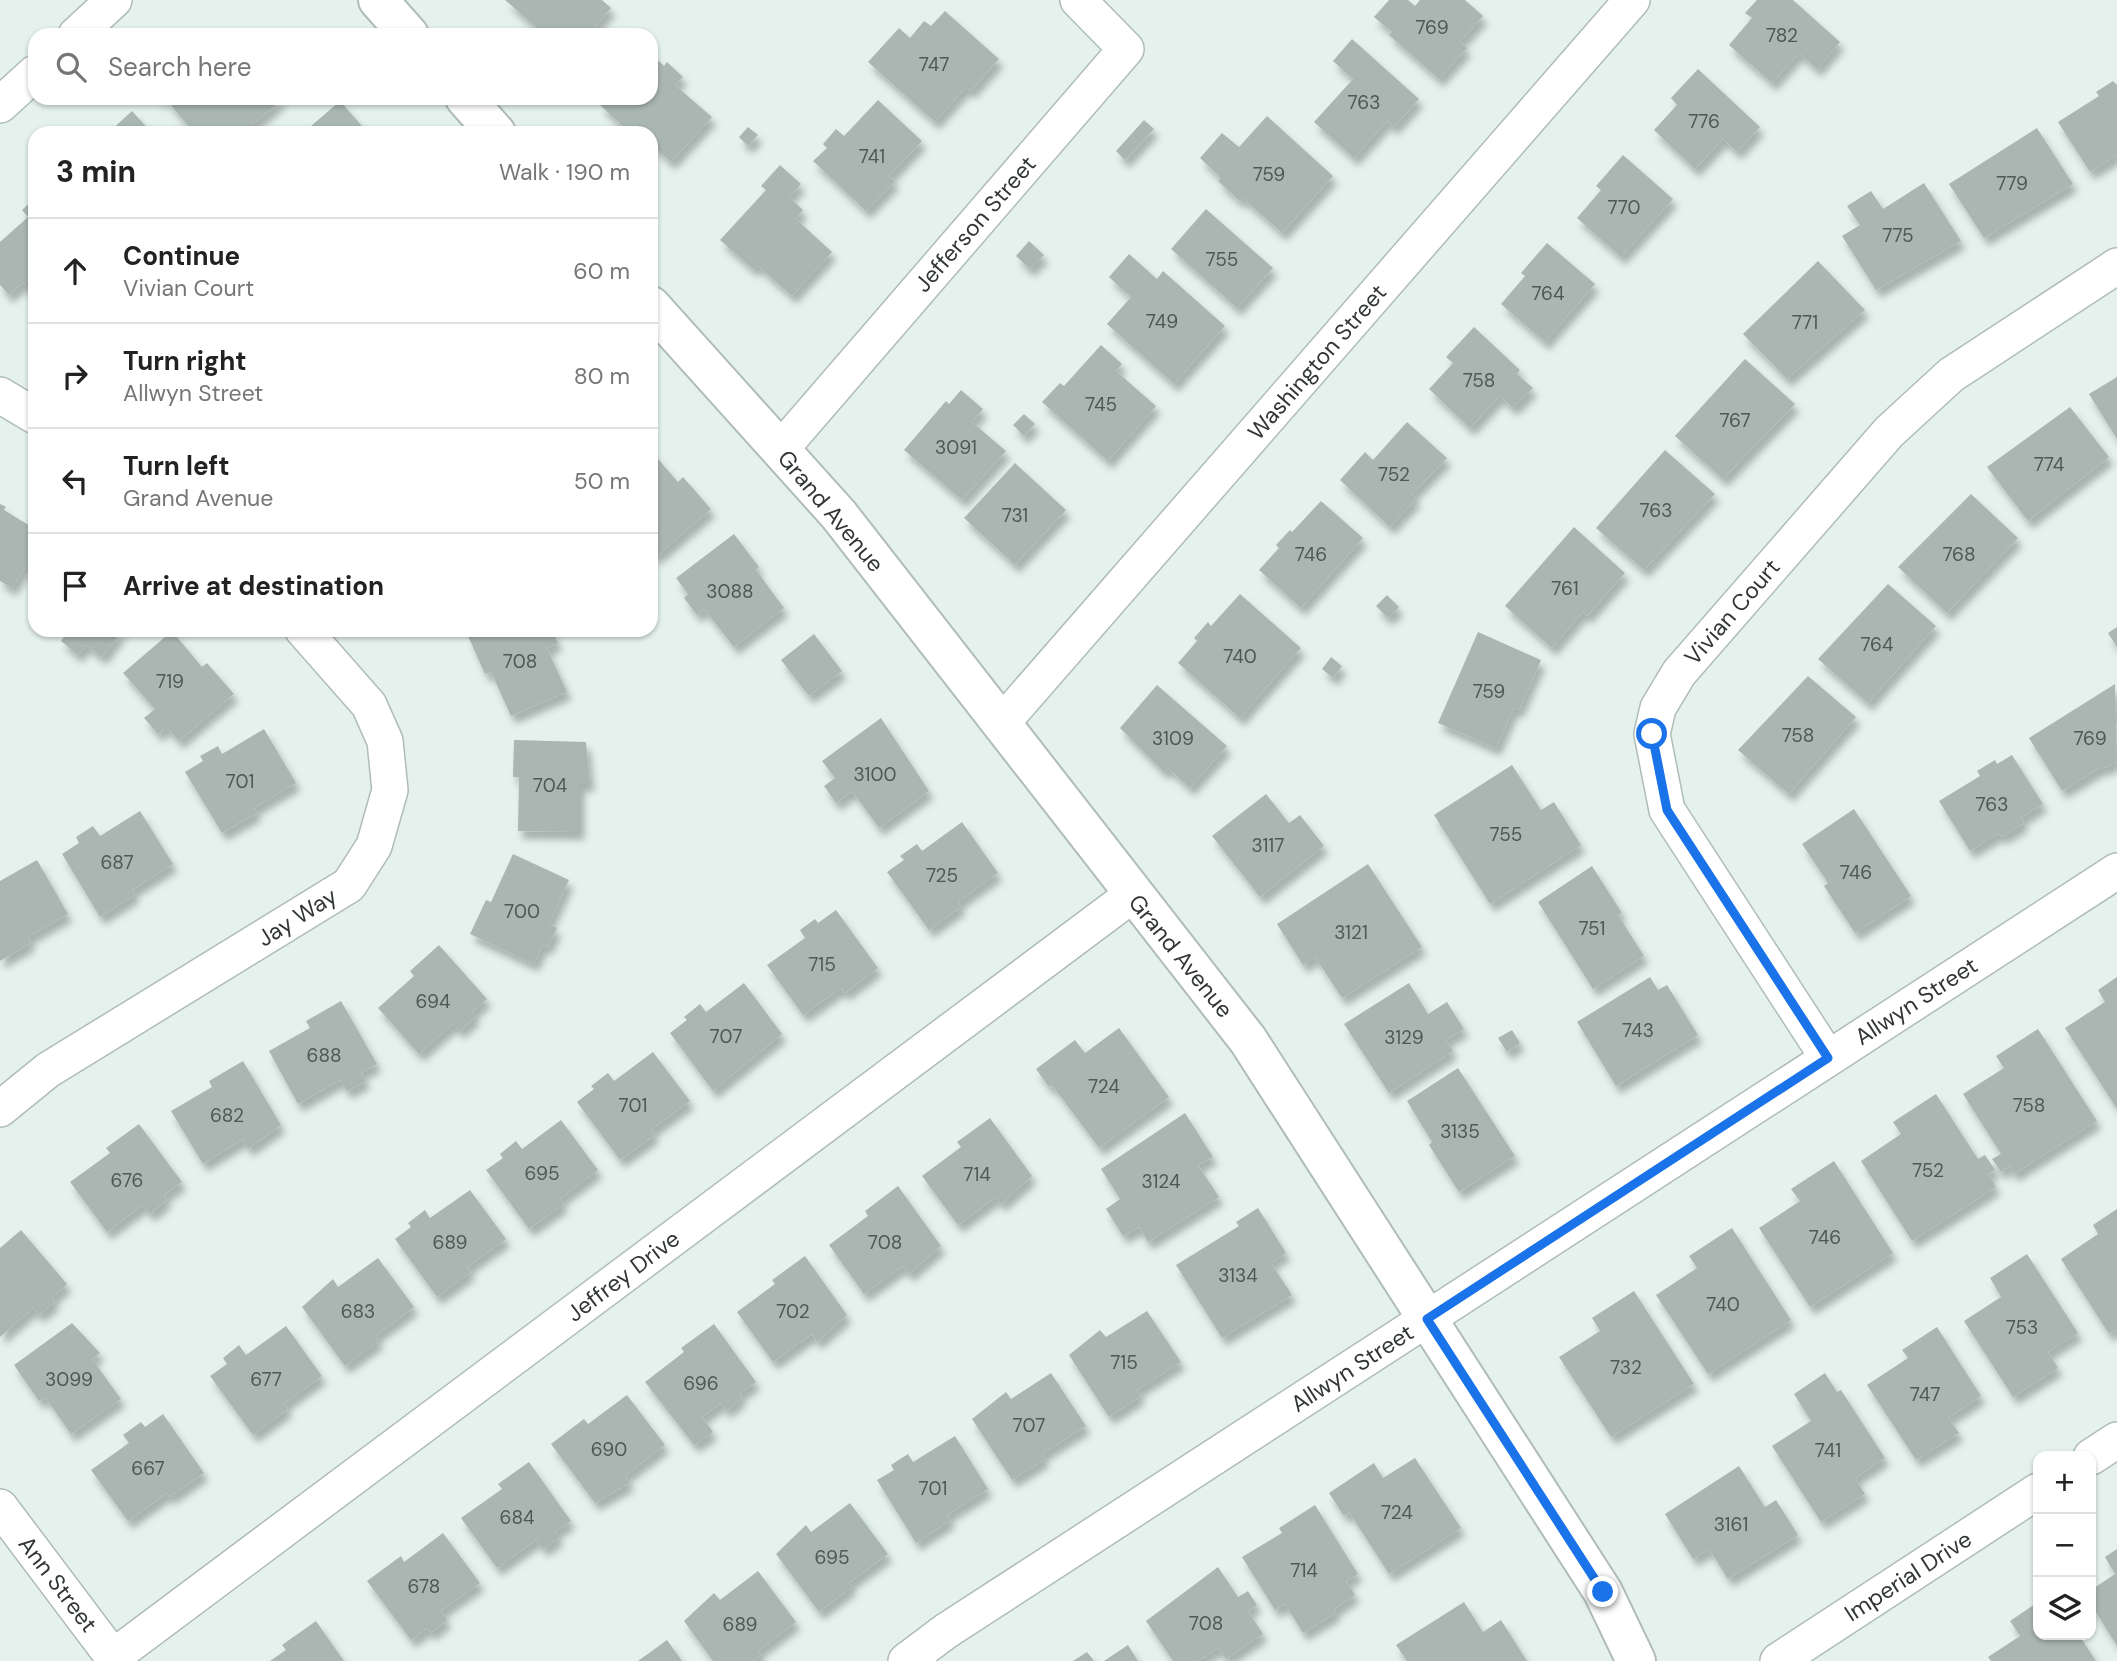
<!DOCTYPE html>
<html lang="en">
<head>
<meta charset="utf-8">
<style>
	body { margin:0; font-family:"DM Sans",sans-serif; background:#f2f2f2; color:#222 }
	.controls { position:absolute; right:21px; bottom:21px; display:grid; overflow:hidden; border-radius:14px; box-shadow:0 2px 5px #0004 }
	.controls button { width:63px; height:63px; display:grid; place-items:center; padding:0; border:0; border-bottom:2px solid #e0e0e0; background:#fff; color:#222; font:35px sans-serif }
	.stop { position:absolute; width:21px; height:21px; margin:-16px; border:5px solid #1a73e8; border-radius:50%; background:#fff }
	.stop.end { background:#1a73e8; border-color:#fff; box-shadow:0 2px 7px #0008 }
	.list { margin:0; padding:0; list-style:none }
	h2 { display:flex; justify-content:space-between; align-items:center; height:91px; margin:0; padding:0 28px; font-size:30px }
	h2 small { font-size:23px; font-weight:400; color:#767676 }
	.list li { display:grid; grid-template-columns:46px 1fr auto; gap:21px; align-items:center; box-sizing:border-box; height:105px; padding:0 28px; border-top:2px solid #e0e0e0 }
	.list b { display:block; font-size:26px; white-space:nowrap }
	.list p { margin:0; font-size:23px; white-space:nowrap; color:#767676 }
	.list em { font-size:23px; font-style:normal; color:#767676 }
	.icon { flex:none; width:38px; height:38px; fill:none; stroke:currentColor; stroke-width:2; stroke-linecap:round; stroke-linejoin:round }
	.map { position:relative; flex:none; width:2117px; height:1661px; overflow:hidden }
	.search { position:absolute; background:#fff; box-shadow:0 2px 5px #0004; left:28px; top:28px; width:630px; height:77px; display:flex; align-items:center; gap:18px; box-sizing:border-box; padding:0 24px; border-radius:21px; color:#767676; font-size:26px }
	.panel { position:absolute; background:#fff; box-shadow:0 2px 5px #0004; left:28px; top:126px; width:630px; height:511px; border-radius:21px }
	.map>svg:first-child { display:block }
	.building { fill:#aab6b2; filter:url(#shadow) }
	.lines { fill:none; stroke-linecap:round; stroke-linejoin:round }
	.minor-casing { stroke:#afbcb8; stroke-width:38 }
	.tertiary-casing { stroke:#afbcb8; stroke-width:42 }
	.minor { stroke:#fff; stroke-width:35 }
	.tertiary { stroke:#fff; stroke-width:38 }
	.route { stroke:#1a73e8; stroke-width:9 }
	.labels { text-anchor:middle; stroke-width:5; stroke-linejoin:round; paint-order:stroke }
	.number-label { font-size:19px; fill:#505755 }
	.street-label { font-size:23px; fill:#323736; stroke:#fff }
</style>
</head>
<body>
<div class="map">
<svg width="2117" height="1661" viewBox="0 0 2117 1661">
	<defs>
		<filter id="shadow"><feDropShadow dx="4.5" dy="8" stdDeviation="3.5" flood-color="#0004"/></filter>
	</defs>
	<rect width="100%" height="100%" fill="#e4f1ed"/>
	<!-- building -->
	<path class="building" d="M505,0h97l9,8 -23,27h-54l3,-7z
		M1389,0h19l7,6 5,-6h45l18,16 -23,26 7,6 -28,31 -50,-44 3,-3 -18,-15z
		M1757,0h36l47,42 -23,27 -18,-16 -27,30 -43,-38 23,-27 -7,-5z
		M945,11l54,48 -28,32 -5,-4 -31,35 -67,-60 31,-34 11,10 14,-17 7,5z
		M1352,39l67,60 -25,28 -7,-6 -33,37 -40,-36 39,-43 -20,-18z
		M651,54l13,12 3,-4 16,15 -8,8 37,32 -41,45 -20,-18v-11l-15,-3 -6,3 -30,-28 7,-7h44z
		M1698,69l62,58 -23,25 -14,-13 -28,30 -41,-39 23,-25 -6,-7z
		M2113,81l4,4v70l-27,17 -32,-50 41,-26 -3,-4z
		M157,98h123l2,2 -40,33h-48l-29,-35 -4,4z
		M878,100l44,41 -33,35 6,5 -29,30 -53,-50 14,-13 -4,-4 13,-15 8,7z
		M340,101l28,32h-65z
		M132,111l20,22h-44z
		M1267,116l66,60 -51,57 -39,-35 -3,3 -22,-20 3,-3 -21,-20 22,-25 17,14z
		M1144,120l10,9 -29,31 -9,-9z
		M748,127l10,8 -10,11 -9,-9z
		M2037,128l36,56 -89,54 -35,-54z
		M1623,155l50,44 -52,58 -44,-39 24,-28 -5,-4z
		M780,165l21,19 -12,13 14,13 -7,9 36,33 -40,44 -35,-31 -4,4 -33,-29 46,-50 -5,-4z
		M1924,183l37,58 -85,49 -34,-54 18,-11 -13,-19 24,-15 12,18z
		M35,198v90l-4,4 -8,-10 -14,13 -9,-10v-43l28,-25 -6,-7z
		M1206,209l67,59 -36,40 -66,-59z
		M1029,241l15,14 -14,14 -14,-13z
		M1547,243l48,41 -50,58 -44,-38 24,-28 -4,-3z
		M1129,254l28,25 6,-8 62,55 -51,58 -67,-60 24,-27 -22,-20z
		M1818,261l47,49 -78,69 -44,-45z
		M1474,327l46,43 -3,4 16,14 -20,20 -13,-12 -30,32 -41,-39 24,-26 -7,-6z
		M1101,345l21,19 -6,7 40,35 -48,55 -66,-59 18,-19 4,3z
		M1745,359l50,45 -72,75 -48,-43z
		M2117,377v62l-28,-45z
		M961,390l22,19 -11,13 34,29 -44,49 -58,-50 42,-49 3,3z
		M2070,407l39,50 -81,64 -41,-54z
		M1024,414l11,10 -11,12 -11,-11z
		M1407,422l40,36 -35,36 4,5 -26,28 -50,-47 25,-28 8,8z
		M1665,450l50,44 -71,76 -48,-42z
		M651,451l27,31 5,-5 28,32 -55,48 -5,-6z
		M1015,463l51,47 -51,55 -51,-47z
		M1971,494l47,44 -71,75 -49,-46z
		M1321,501l42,37 -62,70 -42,-38 20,-22 -3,-3 14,-15 2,2z
		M0,504l6,3 -2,3 31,19v22l-23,37 -12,-7z
		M1574,527l51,46 -38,43 -4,-4 -31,36 -47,-42z
		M734,534l25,33 -3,3 28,38 -50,39 -30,-38 -7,6 -13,-17 4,-4 -12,-16z
		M1888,584l48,42 -68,77 -50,-44z
		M1240,594l61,54 -61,70 -62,-55 19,-22 -3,-3 14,-16 3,4z
		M1387,595l12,12 -11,11 -12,-12z
		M2117,627v20l-9,-14z
		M69,630h54l-21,27 -16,-12 -8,10 -17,-14z
		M482,630h70l6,13 -11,5 20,44 -56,24 -20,-44 -6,2 -17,-38z
		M172,631l30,36 5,-4 27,31 -55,47 -13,-14 -8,7 -14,-16 11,-9 -32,-36z
		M1478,632l63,28 -22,50 -5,-2 -18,40 -58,-25z
		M814,634l28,37 -33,25 -28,-36z
		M1331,657l11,9 -9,12 -11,-9z
		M1808,676l48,41 -67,77 -51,-44z
		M2115,684l2,77 -12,7 -2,-2 -41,25 -33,-53z
		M1157,685l70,61 -37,42 -22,-20 -4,4 -44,-44z
		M881,718l48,73 -50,37 -27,-37 -16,12 -12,-17 11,-8 -13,-17z
		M264,729l32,54 -42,25 3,5 -35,20 -37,-61 18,-11 -3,-5 18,-10 4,8z
		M514,740l72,2 4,42h-10v48l-62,-1 1,-54h-6z
		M2012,755l31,49 -22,14 3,5 -22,14 -3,-4 -29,18 -31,-50 41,-25 -3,-5 18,-11 2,4z
		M1512,765l29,45 13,-8 27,43 -91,59 -56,-89z
		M1266,794l23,29 11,-8 24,31 -64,51 -48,-61z
		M1854,809l57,87 -56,37 -31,-47 4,-3 -26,-39z
		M140,811l33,53 -41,26 3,5 -35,22 -38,-63 17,-11 -3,-6 17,-11 7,10z
		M962,822l36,51 -40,29 3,5 -32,23 -42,-58 17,-12 -4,-4 17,-12 5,7z
		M513,854l56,26 -20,44 8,4 -9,19 -5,-2 -9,19 -64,-30 16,-34 5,2z
		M37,860l31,54 -40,23 3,6 -31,18v-80z
		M1368,864l54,83 -80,51 -27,-41 -12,8 -26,-41z
		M1592,866l30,47 -4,2 26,41 -51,33 -55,-87z
		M836,910l42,58 -33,25 -4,-5 -38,27 -36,-50 38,-27 -5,-8 15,-11 3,4z
		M439,945l48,54 -15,13 4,4 -16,15 -7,-7 -34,30 -41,-46 36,-32 -4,-5z
		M1650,977l8,13 9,-5 31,50 -82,51 -39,-64z
		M2117,977v132l-52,-81 40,-26 -7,-12z
		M744,983l38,51 -69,57 -43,-58 17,-13 -3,-3 16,-13 6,8z
		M1409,983l19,31 19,-12 17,27 -18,11 7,11 -64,42 -45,-69z
		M341,1001l36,63 -16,9 5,8 -19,10 -7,-11 -42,24 -29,-53 41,-23 -4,-7z
		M1119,1028l50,69 -70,51 -47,-63 -3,2 -13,-18 39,-29 10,13z
		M2038,1029l59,92 -83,53 -5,-8 -8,6 -9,-13 9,-5 -38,-60 41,-26 -8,-12z
		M1512,1030l8,13 -13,9 -9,-14z
		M653,1052l37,49 -39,29 4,5 -35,25 -43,-58 17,-13 -3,-3 17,-13 6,8z
		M243,1061l38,64 -33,24 -5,-10 -40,25 -32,-53 41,-24 -3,-6z
		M1458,1068l57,88 -56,36 -30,-47 3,-3 -25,-41z
		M1936,1094l42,65 7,-4 10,15 -7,4 8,13 -84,54 -51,-80 40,-27 -8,-12z
		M1185,1113l28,44 -15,8 21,32 -71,45 -9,-15 -16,9 -17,-27 14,-10 -19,-30z
		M990,1118l42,58 -31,28 -5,-7 -38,28 -36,-49 39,-29 -4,-5z
		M561,1120l37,50 -38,29 4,5 -35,25 -43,-59 17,-12 -3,-4 16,-13 6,8z
		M139,1124l43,58 -18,13 3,5 -17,14 -7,-9 -36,27 -37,-50 40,-29 -4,-5z
		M1834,1161l59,92 -83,54 -51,-79 41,-27 -9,-12z
		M898,1186l43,60 -32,28 -6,-8 -39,28 -35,-49 39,-29 -3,-5z
		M470,1190l36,49 -39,28 4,5 -34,25 -42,-58 16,-12 -3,-4 17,-13 5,8z
		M1258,1208l28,45 -15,10 21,32 -70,43 -46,-73 63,-39 -3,-4z
		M2117,1209v120l-8,5 -48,-75 37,-25 -5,-9z
		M1732,1228l59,92 -83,54 -52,-79 41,-27 -8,-12z
		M21,1230l46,54 -15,14 3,4 -16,13 -6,-7 -33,29v-89z
		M2027,1254l51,79 -30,19 10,16 -45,29 -49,-76 37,-24 -11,-19z
		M805,1256l42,59 -30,27 -5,-8 -39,28 -36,-50 38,-28 -3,-4z
		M378,1258l36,49 -39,29 4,5 -34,25 -43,-59 31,-28 5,8z
		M1634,1291l60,93 -83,53 -52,-80 41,-26 -8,-13z
		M1147,1311l34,51 -44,28 4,6 -32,21 -40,-62 31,-25 6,7z
		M72,1323l28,30 -8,6 29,40 -50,35 -26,-37 -6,4 -25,-36z
		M714,1324l42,58 -17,12 3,4 -16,13 -5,-8 -19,14 11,15 -19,13 -49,-63 39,-30 -3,-4z
		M286,1326l36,50 -38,28 4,5 -35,26 -43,-59 17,-12 -4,-6 16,-13 7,10z
		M1937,1327l44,69 -33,22 11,15 -43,27 -49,-75 41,-27 -6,-8z
		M1051,1373l35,53 -44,28 3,5 -33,21 -40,-61 34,-27 5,7z
		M1825,1373l12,19 4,-2 44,68 -30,20 10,16 -44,28 -49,-76 39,-25 -17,-27z
		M627,1395l38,50 -40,31 5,7 -35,20 -44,-59 33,-25 4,5z
		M163,1414l41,59 -34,24 -3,-4 -39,28 -37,-51 38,-27 -6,-8 18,-13 4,5z
		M955,1436l33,53 -41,26 4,5 -35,23 -39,-63 17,-10 -3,-5 17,-11 5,8z
		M1415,1458l46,70 -72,46 -40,-62 -5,4 -15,-23 45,-30 9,15z
		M529,1462l42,59 -16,11 4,6 -16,11 -7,-9 -39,28 -36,-50 41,-29 -4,-5z
		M1739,1466l26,41 11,-7 22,35 -70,44 -19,-30 -16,10 -28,-45z
		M850,1503l38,51 -39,29 3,4 -33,25 -43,-58 30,-29 5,7z
		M1315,1505l43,69 -12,7 9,14 -21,14 2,4 -33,20 -18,-29 -10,6 -33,-53 40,-24 -3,-5z
		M443,1533l37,50 -39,28 6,9 -16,13 -4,-5 -16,12 -44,-59 34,-25 3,6z
		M2117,1549v97l-26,-42v-14l24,-16 -10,-17z
		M1218,1567l20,30 10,-6 9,14 -9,6 15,23 -37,25 -8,-11 -20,13h-25l-27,-40z
		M758,1571l38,51 -38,29 3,4 -8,6h-40l-29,-40 30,-28 6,7z
		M1464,1602l19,30 18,-12 26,41h-120l-11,-16z
		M2038,1602v33h41l17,26h-105l-3,-4 32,-21 -10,-15z
		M316,1621l28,40h-74l16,-11 -4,-5z
		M667,1640l15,21h-44z
		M1128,1645l10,16h-34z
		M1087,1652l7,9h-21z"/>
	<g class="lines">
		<!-- minor casing -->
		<g class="minor-casing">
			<path id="minor" d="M76,35l38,-35
				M0,105l35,-32
				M0,395l35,21
				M780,450l346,-401 -48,-49
				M1001,724l631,-724
				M1828,1058l-161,-248 -15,-76 6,-26 21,-35 210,-241 62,-57 166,-109
				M0,1109l48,-39 301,-185 25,-39 16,-56 -5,-49 -16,-36 -66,-75
				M2091,1457l26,-17
				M0,1507l116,154
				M113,1657l1019,-762
				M906,1661l40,-30 1171,-760
				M1778,1661l260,-170"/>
		</g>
		<!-- tertiary casing -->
		<g class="tertiary-casing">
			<path id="tertiary" d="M378,0l31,35
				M465,98l31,35
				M651,306l188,209 409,525 355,552 33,69"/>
		</g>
		<!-- minor -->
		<use href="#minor" class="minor"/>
		<!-- tertiary -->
		<use href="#tertiary" class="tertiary"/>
	</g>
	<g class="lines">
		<!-- route -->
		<path class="route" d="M1603,1592l-176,-273 401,-261 -161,-248 -15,-76"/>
	</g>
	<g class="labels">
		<!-- number labels -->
		<g class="number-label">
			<text x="1432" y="34">769</text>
			<text x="1782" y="42">782</text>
			<text x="934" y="71">747</text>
			<text x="1364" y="109">763</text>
			<text x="1704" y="128">776</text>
			<text x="872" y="163">741</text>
			<text x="1269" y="181">759</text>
			<text x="2012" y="190">779</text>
			<text x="1624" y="214">770</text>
			<text x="1898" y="242">775</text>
			<text x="1222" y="266">755</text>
			<text x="1548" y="300">764</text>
			<text x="1162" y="328">749</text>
			<text x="1805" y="329">771</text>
			<text x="1479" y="387">758</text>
			<text x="1101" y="411">745</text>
			<text x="1735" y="427">767</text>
			<text x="956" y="454">3091</text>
			<text x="2049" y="471">774</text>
			<text x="1394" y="481">752</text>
			<text x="1656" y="517">763</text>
			<text x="1015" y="522">731</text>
			<text x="1311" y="561">746</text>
			<text x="1959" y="561">768</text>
			<text x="1565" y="595">761</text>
			<text x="730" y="598">3088</text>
			<text x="1877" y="651">764</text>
			<text x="1240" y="663">740</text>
			<text x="520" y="668">708</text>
			<text x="170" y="688">719</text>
			<text x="1489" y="698">759</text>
			<text x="1798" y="742">758</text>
			<text x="1173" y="745">3109</text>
			<text x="2090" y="745">769</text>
			<text x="875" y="781">3100</text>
			<text x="240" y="788">701</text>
			<text x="550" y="792">704</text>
			<text x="1992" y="811">763</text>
			<text x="1506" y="841">755</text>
			<text x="1268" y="852">3117</text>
			<text x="117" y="869">687</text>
			<text x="1856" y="879">746</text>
			<text x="942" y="882">725</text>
			<text x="522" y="918">700</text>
			<text x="1592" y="935">751</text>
			<text x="1351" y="939">3121</text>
			<text x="822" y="971">715</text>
			<text x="433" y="1008">694</text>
			<text x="1638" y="1037">743</text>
			<text x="726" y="1043">707</text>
			<text x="1404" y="1044">3129</text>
			<text x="324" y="1062">688</text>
			<text x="1104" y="1093">724</text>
			<text x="633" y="1112">701</text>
			<text x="2029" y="1112">758</text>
			<text x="227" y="1122">682</text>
			<text x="1460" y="1138">3135</text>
			<text x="1928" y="1177">752</text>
			<text x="542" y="1180">695</text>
			<text x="977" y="1181">714</text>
			<text x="127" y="1187">676</text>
			<text x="1161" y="1188">3124</text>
			<text x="1825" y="1244">746</text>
			<text x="450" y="1249">689</text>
			<text x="885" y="1249">708</text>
			<text x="1238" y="1282">3134</text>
			<text x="1723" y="1311">740</text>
			<text x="358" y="1318">683</text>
			<text x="793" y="1318">702</text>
			<text x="2022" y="1334">753</text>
			<text x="1124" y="1369">715</text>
			<text x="1626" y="1374">732</text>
			<text x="69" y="1386">3099</text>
			<text x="266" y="1386">677</text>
			<text x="701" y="1390">696</text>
			<text x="1925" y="1401">747</text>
			<text x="1029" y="1432">707</text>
			<text x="609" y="1456">690</text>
			<text x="1828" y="1457">741</text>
			<text x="148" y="1475">667</text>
			<text x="933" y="1495">701</text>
			<text x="1397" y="1519">724</text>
			<text x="517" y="1524">684</text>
			<text x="1731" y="1531">3161</text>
			<text x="832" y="1564">695</text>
			<text x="1304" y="1577">714</text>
			<text x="424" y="1593">678</text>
			<text x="1206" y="1630">708</text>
			<text x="740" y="1631">689</text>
		</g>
		<!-- street labels -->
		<g class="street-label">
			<text transform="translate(975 224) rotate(-49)" y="8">Jefferson Street</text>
			<text transform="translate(1317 362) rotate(-49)" y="8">Washington Street</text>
			<text transform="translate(831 511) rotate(50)" y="8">Grand Avenue</text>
			<text transform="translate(1732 612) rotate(-49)" y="8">Vivian Court</text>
			<text transform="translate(297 917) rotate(-32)" y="8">Jay Way</text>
			<text transform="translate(1181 956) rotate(51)" y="8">Grand Avenue</text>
			<text transform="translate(1916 1001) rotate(-33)" y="8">Allwyn Street</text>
			<text transform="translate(623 1276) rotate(-37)" y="8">Jeffrey Drive</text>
			<text transform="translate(1352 1368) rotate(-33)" y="8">Allwyn Street</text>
			<text transform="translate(1908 1576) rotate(-33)" y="8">Imperial Drive</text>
			<text transform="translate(58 1584) rotate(53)" y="8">Ann Street</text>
		</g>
	</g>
</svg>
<div class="controls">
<button>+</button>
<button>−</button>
<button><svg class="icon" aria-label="layers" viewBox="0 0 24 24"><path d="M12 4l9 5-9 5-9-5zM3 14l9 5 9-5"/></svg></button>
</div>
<div class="stop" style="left:1652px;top:734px"></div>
<div class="stop end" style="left:1603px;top:1592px"></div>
<div class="search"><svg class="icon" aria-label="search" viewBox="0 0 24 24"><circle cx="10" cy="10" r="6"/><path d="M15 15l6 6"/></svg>Search here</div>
<section class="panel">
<h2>3 min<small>Walk · 190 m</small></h2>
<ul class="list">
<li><svg class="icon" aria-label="ahead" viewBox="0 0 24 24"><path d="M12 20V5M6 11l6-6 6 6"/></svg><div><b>Continue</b><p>Vivian Court</p></div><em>60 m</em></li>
<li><svg class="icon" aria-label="right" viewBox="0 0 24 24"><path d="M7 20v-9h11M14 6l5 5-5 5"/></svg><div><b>Turn right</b><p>Allwyn Street</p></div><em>80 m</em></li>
<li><svg class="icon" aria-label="left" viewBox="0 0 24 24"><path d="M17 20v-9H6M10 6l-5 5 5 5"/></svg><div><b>Turn left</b><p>Grand Avenue</p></div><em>50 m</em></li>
<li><svg class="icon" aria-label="arrive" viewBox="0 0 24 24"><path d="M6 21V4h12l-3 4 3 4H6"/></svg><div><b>Arrive at destination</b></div></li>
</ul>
</section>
</div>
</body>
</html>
